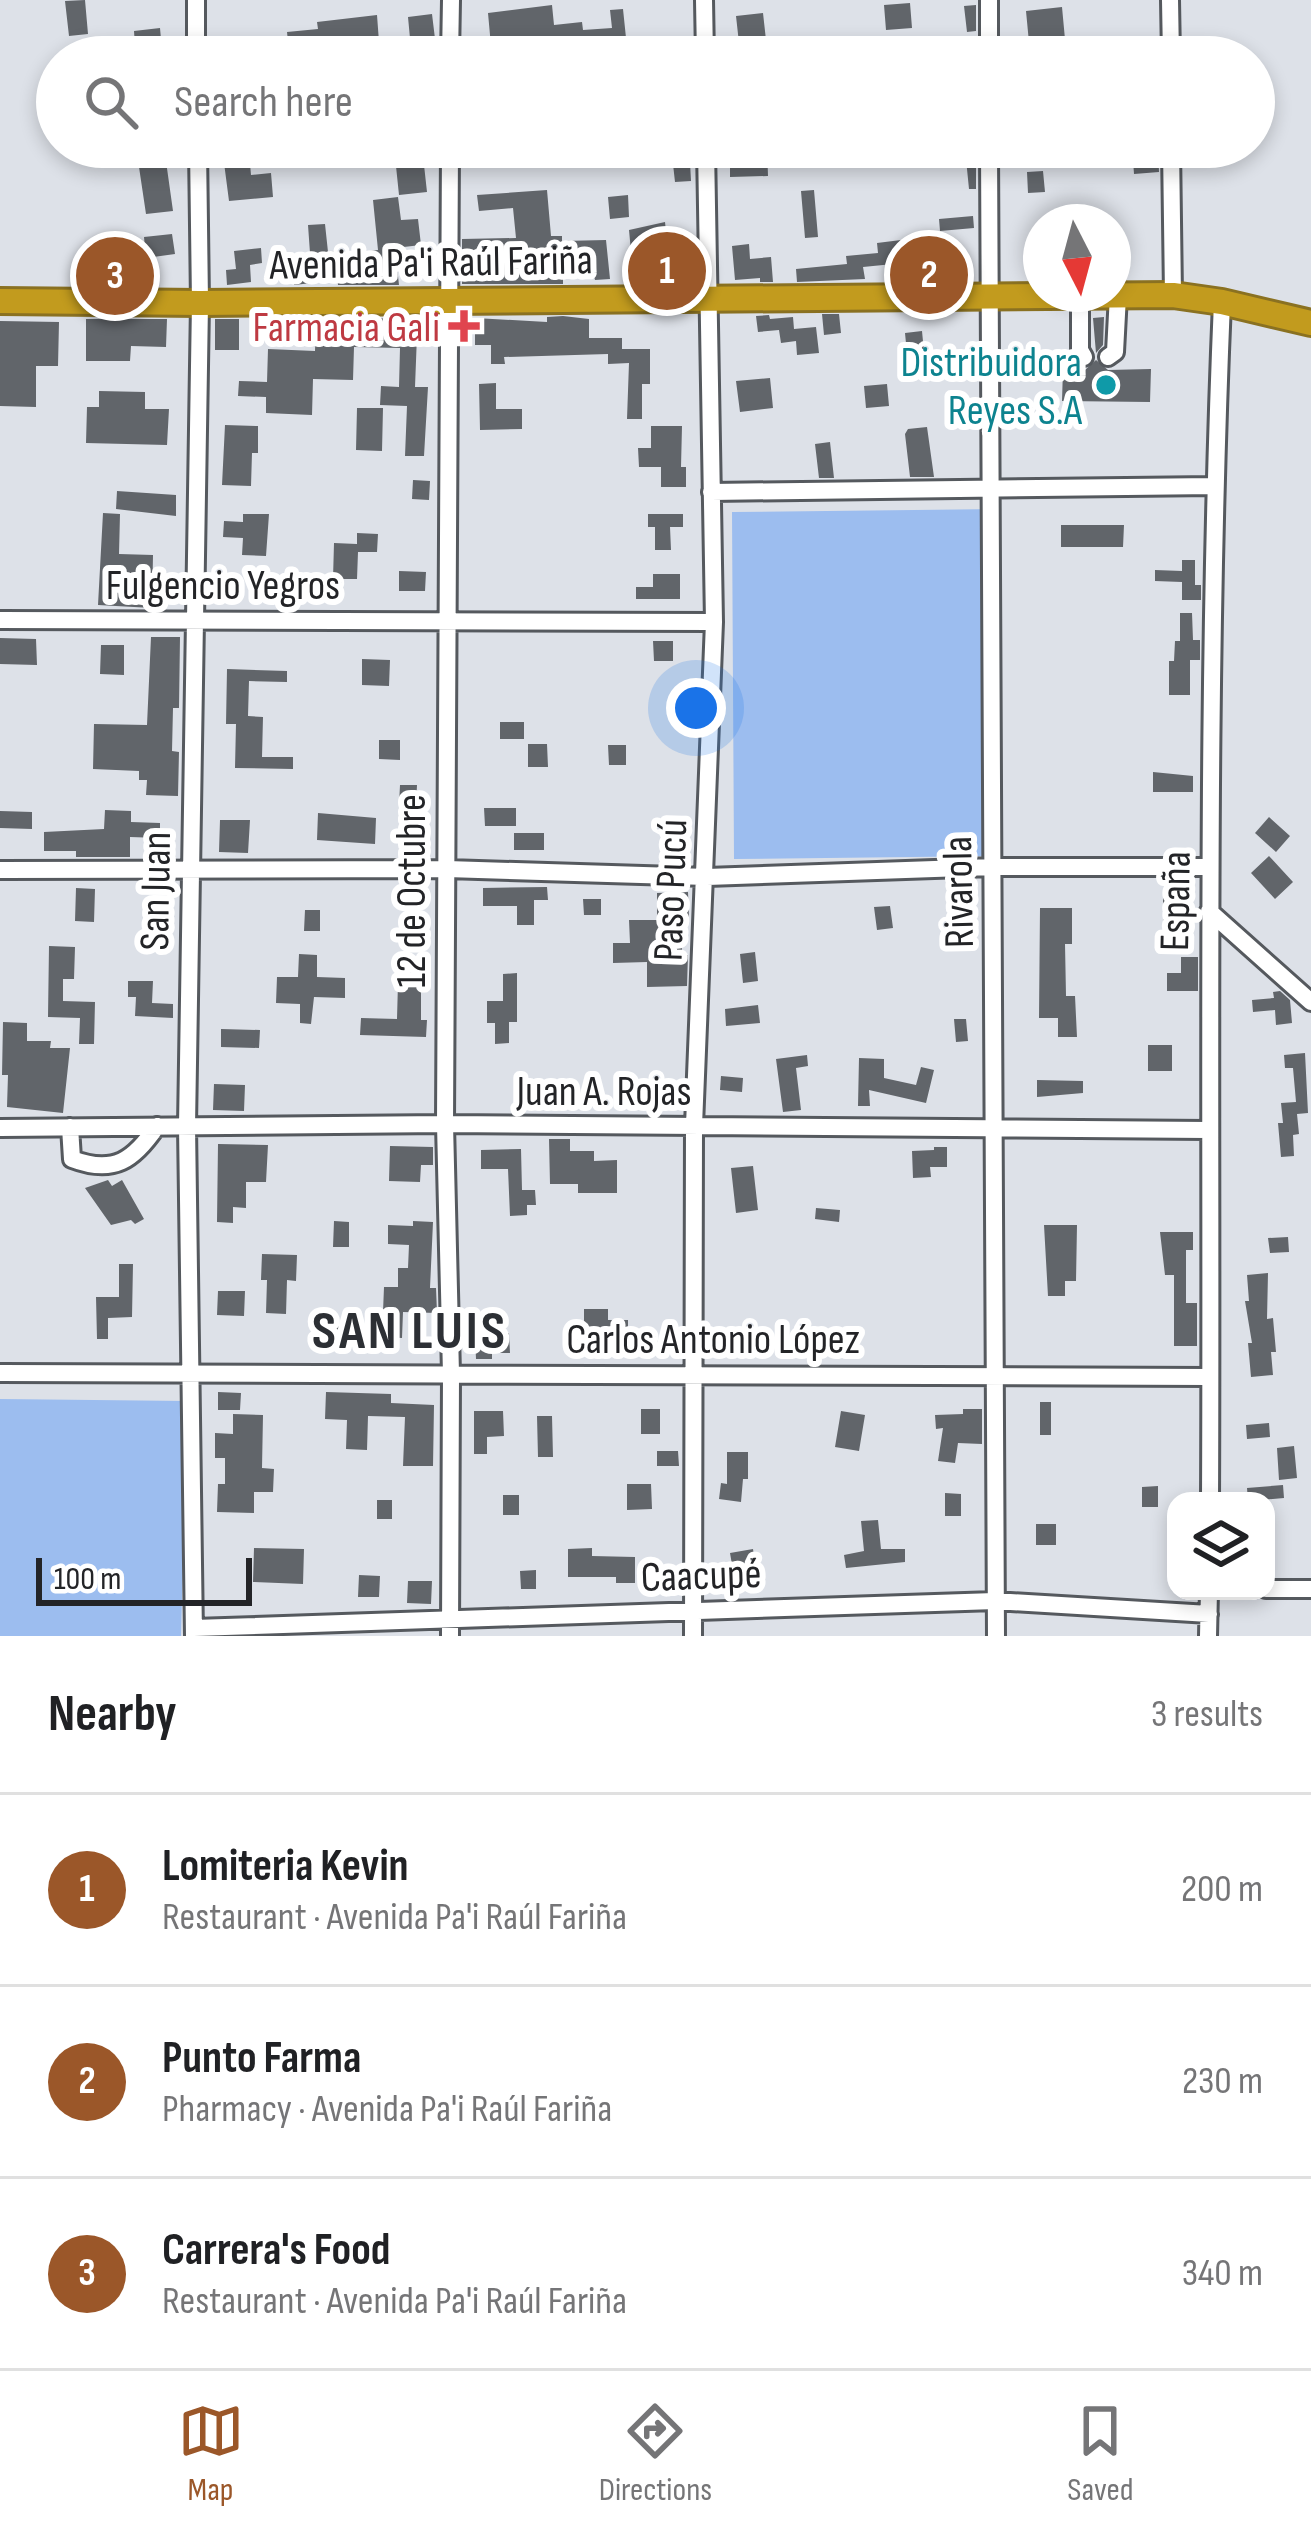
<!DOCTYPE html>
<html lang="en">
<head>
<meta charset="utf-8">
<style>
	body { margin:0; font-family:"Sofia Sans Condensed",sans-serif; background:#f6f6f6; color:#202124 }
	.controls { position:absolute; right:36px; bottom:36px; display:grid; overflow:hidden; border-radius:24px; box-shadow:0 6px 18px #0003 }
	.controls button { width:108px; height:108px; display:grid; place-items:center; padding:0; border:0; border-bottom:3px solid #e0e0e0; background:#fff; color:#202124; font:60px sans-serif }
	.compass { position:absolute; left:1023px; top:204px; width:108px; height:108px; border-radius:50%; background:#fff; box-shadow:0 6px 18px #0003; rotate:174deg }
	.scale { position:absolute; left:36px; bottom:30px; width:216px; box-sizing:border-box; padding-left:12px; border:6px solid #232427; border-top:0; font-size:33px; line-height:42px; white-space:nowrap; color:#232427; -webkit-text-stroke:9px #fff; paint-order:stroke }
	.you { position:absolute; left:696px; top:708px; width:42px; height:42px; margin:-30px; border:9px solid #fff; border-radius:50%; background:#1a73e8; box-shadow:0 0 0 18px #1a73e833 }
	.badge { display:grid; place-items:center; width:78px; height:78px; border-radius:50%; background:#9b5729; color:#fff; font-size:39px; font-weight:700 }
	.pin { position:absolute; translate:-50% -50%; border:6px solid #fff; box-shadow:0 3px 12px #0006 }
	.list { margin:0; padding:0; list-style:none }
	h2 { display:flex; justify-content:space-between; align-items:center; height:156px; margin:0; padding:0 48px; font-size:51px }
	h2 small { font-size:39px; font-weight:400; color:#757577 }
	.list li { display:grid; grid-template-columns:78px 1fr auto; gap:36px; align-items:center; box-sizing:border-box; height:192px; padding:0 48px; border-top:3px solid #e0e0e0 }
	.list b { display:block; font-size:45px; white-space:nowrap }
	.list p { margin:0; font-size:39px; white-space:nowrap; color:#757577 }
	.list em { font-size:39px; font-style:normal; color:#757577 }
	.icon { flex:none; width:66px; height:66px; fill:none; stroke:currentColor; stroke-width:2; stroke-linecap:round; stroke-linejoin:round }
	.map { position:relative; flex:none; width:1311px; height:1636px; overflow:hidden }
	.search { position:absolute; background:#fff; box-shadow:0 6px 18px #0003; left:36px; right:36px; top:36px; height:132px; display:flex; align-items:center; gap:30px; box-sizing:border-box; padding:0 42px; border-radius:66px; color:#757577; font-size:45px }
	.sheet { height:732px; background:#fff }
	nav { display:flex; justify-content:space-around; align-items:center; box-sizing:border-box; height:168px; border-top:3px solid #e0e0e0; background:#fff; font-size:33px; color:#757577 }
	nav a { display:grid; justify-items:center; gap:6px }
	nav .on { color:#9b5729 }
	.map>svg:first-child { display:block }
	.green { fill:#9cbdef }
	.building { fill:#61656a }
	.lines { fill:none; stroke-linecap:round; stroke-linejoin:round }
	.minor-casing { stroke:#55595e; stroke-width:22 }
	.highway-casing { stroke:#8a7121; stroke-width:30 }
	.minor { stroke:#fff; stroke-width:16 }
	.highway { stroke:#c29b1e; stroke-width:24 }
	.health-dot { fill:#e0444e; stroke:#fff; stroke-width:4.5 }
	.culture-dot { fill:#0f9aa8; stroke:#fff; stroke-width:4.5 }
	.labels { text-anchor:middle; stroke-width:12; stroke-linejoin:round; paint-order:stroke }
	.street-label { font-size:42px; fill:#232427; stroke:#fff }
	.health-label { font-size:42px; fill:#be3a42; stroke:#fff; text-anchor:end }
	.culture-label { font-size:42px; fill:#0d838f; stroke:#fff; text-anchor:end }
	.district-label { font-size:54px; font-weight:bold; letter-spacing:3px; fill:#2c2f34; stroke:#fff }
</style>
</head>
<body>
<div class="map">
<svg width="1311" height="1636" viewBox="0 0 1311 1636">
	<rect width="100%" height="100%" fill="#dde1e8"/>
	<!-- green -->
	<path class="green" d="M1001,509l-3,347 -264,3 -2,-347z
		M0,1399l187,2 -6,235h-181z"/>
	<!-- building -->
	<path class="building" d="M85,0l3,34 -19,2 -4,-35z
		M910,3l2,25 -26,2 -2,-25z
		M552,5l2,20 28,-3 1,8 29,-2 -2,-18 13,-1 5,48h-13v-4l-49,4 -2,-20 -40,3v4l-20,2 1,11h-13l-4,-44z
		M976,5v26l-9,1 -3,-26z
		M1062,7l4,43 -36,3 -4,-42z
		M763,13l3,27 -27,3 -3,-27z
		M432,14l4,33 -25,2 -3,-32z
		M377,15l2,27 -25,2 2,13h-35l-1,-10 -31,4 -2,-19 31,-3 -1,-7z
		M160,28l2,22 -14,1 -1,-6 -12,1 -1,-15z
		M136,147h28l9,64 -27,3z
		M394,147h28l5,45 -28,3z
		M740,147h27l1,29 -38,1v-19l11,-1z
		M1147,147h11l1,25 -25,2 -1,-14 15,-2z
		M249,152l2,23 20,-2 2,24 -44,4 -6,-46z
		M976,158v31h-7l-3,-30z
		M690,162l1,19 -16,1 -2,-18z
		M1043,171l2,21 -17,1 -1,-21z
		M547,190l4,46h11v5l44,-1 4,39 -15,1 -1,-4 -31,3v5h-101v-45l54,-1 -3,-30 -34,3 -2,-16z
		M814,190l4,47 -13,1 -4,-47z
		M628,195l1,22 -19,2 -2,-22z
		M398,197l3,23 17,-1 3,26 -26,3 4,37h-61l-2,-23 26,-2 -1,-8 17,-2 -5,-50z
		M973,216l1,12 -34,3 -1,-12z
		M665,222l2,19 -16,1 3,40 -20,1 -5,-53z
		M325,224l3,28 7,-1 1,11 -26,3 2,18 -18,2 -3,-30 19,-2 -2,-28z
		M172,234l3,20 -29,4 -2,-21z
		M901,240l2,23 -40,4 2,12 -68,3 -1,-13 51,-5 -1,-8 32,-3 -1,-10z
		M749,244l1,15 21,-2 2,25h-13v-4l-25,2 -3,-34z
		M261,248l1,15 -12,2 1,17 -24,3 -1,-15 10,-1 -2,-18z
		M968,256l2,24h-14l-2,-23z
		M822,314h17l2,19 -17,2z
		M769,315l1,4 23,-2 1,12 22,-2 3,26 -22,2 -1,-14 -15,2 -2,-13 -21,2 -2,-16z
		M563,316l26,3v19h33v11h28v35h-8v35h-15l2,-56 -21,1v-10l-104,3 1,7h-14v-19h-16v-27l72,4v-5z
		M1104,317l-1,28 -7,8 -3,-35z
		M378,318l22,2 -1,15h18l-2,52h13l-4,69h-19l2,-50 -27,-1 1,-19 18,1 1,-39 -46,-1 -1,33 -40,-1 -1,36 -46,-2v-16l-28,-1 1,-15 28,1 1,-33 47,2 1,-32z
		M86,319h81l-1,28 -35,-1 -1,15h-44z
		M215,319h24v31h-24z
		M0,321l59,1 -1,44h-22v41l-36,-1z
		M922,331l3,31 -17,2 -3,-31z
		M1096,360l12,10 43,-1 -1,33 -88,-1 1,-32 22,1z
		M770,378l3,30 -33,4 -4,-31z
		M496,383v26h26v20l-42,1 -1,-46z
		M887,384l2,22 -23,2 -2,-22z
		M99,391l46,1v17h24l-2,36 -81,-2 1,-36h12z
		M357,408h26l-1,43 -26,-1z
		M225,425l33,1v27h-6l-1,33 -29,-1z
		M651,426h31l-1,41h5v20h-25v-20h-22l-1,-19h13z
		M927,427l7,50h-24l-5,-43 3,-5z
		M830,442l4,36h-15l-4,-34z
		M413,480l17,1 -1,19 -17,-1z
		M117,491l59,4v21l-60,-7z
		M103,513l17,1 -1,40 34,1 -1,53 -54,-3z
		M243,514h26l-3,42 -24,-1 1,-17 -20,-1 1,-16 19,1z
		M648,514h35v13h-13l1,23h-16v-23h-7z
		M1061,525h63l-1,22h-62z
		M357,533l21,1 -1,18h-19l-1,27h-24l1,-36 23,1z
		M1182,560h13v25h6v15h-19v-18l-27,-1v-11l27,1z
		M399,571l27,1 -1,19h-26z
		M653,574h27v25h-44v-12h17z
		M1180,613h12l1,27h7v20h-10v35h-21v-34h5l1,-20h5z
		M151,637h29l-1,71h-6l-1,43 7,1 -1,44 -32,-1 1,-15h-8v-9l-46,-2 1,-45 53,1z
		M0,638l36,1 1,26 -37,-1z
		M653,641h20v20h-19z
		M101,645h23v30l-24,-1z
		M362,659l28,1 -1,26 -27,-1z
		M227,669l60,2v11l-38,-1 -1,35 15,1 -1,40h31v12l-58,-1 1,-44h-10z
		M500,722h24v17h-24z
		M379,740h21v20l-21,-1z
		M528,744h19l1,23h-20z
		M608,745h18v20h-17z
		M1153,772l40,4v16h-40z
		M400,785h17l-1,21 -17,-1z
		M484,808h32v18h-31z
		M105,810l26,1v11l29,1v15l-30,-1v20h-54v-6h-32v-19l60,-3z
		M0,811l32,1v17l-32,-1z
		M318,813l58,5 -1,26 -58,-4z
		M410,815h17l-1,30h-17z
		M1269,817l21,19 -14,16 -21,-19z
		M220,820h30l-2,33 -29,-1z
		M514,833h30v17h-30z
		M1269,856l24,26 -18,17 -24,-26z
		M547,887l1,13h-14v25h-17v-19h-34v-18z
		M76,888l19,1 -1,33 -19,-1z
		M688,892l1,27h-7v36h6l-1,31 -40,1v-25l-34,1v-20h17l-1,-23h28v-27z
		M1163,894h18v27h-18z
		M583,899h18v16h-17z
		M890,906l3,22 -16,2 -3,-23z
		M1040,908h32v36h-7l1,52h9l2,41h-19v-19h-19z
		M305,910h15v21h-16z
		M49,946l26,1 -1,32h-11v22l32,1 -1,42h-15l1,-26 -32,-1z
		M755,952l3,29 -15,2 -3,-29z
		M299,954l18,1v22l28,1v20l-31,-1 -3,27 -11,-1v-19l-24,-1 1,-26h21z
		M1181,957h17v34h-31v-18h14z
		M517,973v49h-8v21l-14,1v-21h-8v-22h16v-27z
		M128,981h25l-1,22 21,1v14l-38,-2 1,-19h-8z
		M398,983h23v37h6l-1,17 -66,-2 1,-17 36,1z
		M1280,991l10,9 2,23 -16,2 -1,-15 -22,2 -1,-12 22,-2 -1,-6z
		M758,1005l2,18 -34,3 -1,-17z
		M954,1019h12l2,22 -12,1z
		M3,1022l24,1v18h24l-1,7h20l-7,65 -56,-6 1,-32h-6z
		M221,1029l39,1 -1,18 -38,-1z
		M1148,1045h24v26h-24z
		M1305,1053l3,60 -11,1 2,20 -6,1 1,21 -13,1 -3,-34h5l-2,-20 15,-1 -3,-34h-8l-1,-13z
		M807,1055l1,11 -12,2 5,42 -18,2 -7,-53z
		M859,1058l25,1v19l32,7 5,-18 13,3 -8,33 -57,-13 1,16h-12z
		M721,1076l22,2 -1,14 -22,-2z
		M1037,1080l46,1v12l-46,4z
		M214,1084l31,1 -1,26 -31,-1z
		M549,1139h21v12h24v10l23,-1v33h-39v-9h-28z
		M218,1144l50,1 -2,37h-20v26l-13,-1v16l-16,-1z
		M390,1146l43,1v18h-12l-1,17 -31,-1z
		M934,1147h13v20h-17l1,10 -18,1 -1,-27 22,-1z
		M521,1149l1,41h13l1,15h-9v10l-17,1 -2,-47h-27v-19z
		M753,1166l5,44 -22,3 -5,-45z
		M108,1180l4,6 10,-6 22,39 -9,5 -4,-4 -20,5 -26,-37z
		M816,1208l24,2 -1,12 -24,-3z
		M334,1221l15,1v25h-16z
		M413,1221l20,1 -3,66h6l1,25 -34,-1 -1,26 -20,-1 2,-50h14v-19h10l1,-23 -21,-1v-19l25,1z
		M1044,1225h33l-1,56h-11v15h-17z
		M1160,1232h33v18h-7v53h11v43h-23v-71h-9z
		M1288,1237l1,15 -19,1 -2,-15z
		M262,1254l35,1 -1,26 -9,-1 -1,34 -20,-1 1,-33h-6z
		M119,1264h14l-1,53 -24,1v21h-11l-1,-42h23z
		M1268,1273l-1,46 6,-1 3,34h-5l2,23 -22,2 -3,-34h4l-7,-42h4l-2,-26z
		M218,1291h27l-1,25 -27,-1z
		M584,1309h24v11h20v29l-18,1v-15l-26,1z
		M328,1325l21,1v25l-21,-1z
		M495,1333h14l1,20h-18v6h-16l-1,-23h20z
		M218,1392l23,1 -1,17h-22z
		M326,1392l65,2v9l43,2 -1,61h-30l2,-49 -37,-1 -1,34 -21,-1 1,-29 -22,-1z
		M1040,1402h11v33h-11z
		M641,1409h19v25h-19z
		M963,1409h19v35l-24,-1 -3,20 -17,-2 5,-33 -7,1 -1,-14 28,-1z
		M474,1411h29l1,25 -17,1v17h-13z
		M841,1411l24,4 -6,36 -24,-4z
		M233,1414l30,1 -1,53 12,1 -1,23h-19v21l-37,-1 1,-28h7v-26h-10v-25l18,1z
		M537,1416h15l1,41h-15z
		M1269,1423l1,14 -23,2 -1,-14z
		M1294,1446l3,32 -18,2 -2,-32z
		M657,1451h21l1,15h-22z
		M727,1452h21v27h-5l-2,23 -22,-3 2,-16 6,1z
		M627,1484h24l1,25 -25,1z
		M1283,1485l1,13 -36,3 -1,-13z
		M1158,1486v21h-16v-20z
		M945,1493l16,1v22h-16z
		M503,1495h16v20h-16z
		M377,1500h15v19h-15z
		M878,1520l3,29h24v13l-59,6 -2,-13 20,-4 -3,-30z
		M1036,1524h20v21h-20z
		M254,1548l50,1 -1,35 -50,-2z
		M592,1548v8l43,1v26h-19v-6h-48v-28z
		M753,1549l5,35 -22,4 -6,-35z
		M536,1570v19h-15l-1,-18z
		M359,1575l21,1 -1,21h-21z
		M408,1581h24l-1,23 -24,-1z"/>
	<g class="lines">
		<!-- minor casing -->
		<g class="minor-casing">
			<path id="minor" d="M196,0v57
				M704,0l1,57
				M989,0v57
				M1170,0l1,57
				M450,57l1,-57
				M450,147l-5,977 6,250 -1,262
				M989,147l7,1489
				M1171,147l2,148
				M1080,295v55l4,7
				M1108,357l7,-5 3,-57
				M711,492l503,-6
				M0,620l714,2
				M0,870l447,-1 260,8 285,-10h218
				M1209,911l102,91
				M70,1127l2,32c42,16 62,1 85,-33
				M0,1128l445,-4 763,6
				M0,1373l1210,4
				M1210,1501c2,-400 -5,-799 12,-1199
				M1266,1589h45
				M194,1628l801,-27 214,13
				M194,1636l-7,-510 13,-823 -2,-156
				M693,1636l1,-510 20,-504 -8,-475
				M1208,1636l1,-45"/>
		</g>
		<!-- highway casing -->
		<g class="highway-casing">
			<path id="highway" d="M0,301l200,2 973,-8 49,7 89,21"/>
		</g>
		<!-- minor -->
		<use href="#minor" class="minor"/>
		<!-- highway -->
		<use href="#highway" class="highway"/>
	</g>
	<!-- markers -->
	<path class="health-dot" d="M458 308h12v12h12v12h-12v12h-12v-12h-12v-12h12z"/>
	<circle class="culture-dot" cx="1106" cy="385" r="12"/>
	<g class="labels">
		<!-- street labels -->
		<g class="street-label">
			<text transform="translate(431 261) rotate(-1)" y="15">Avenida Pa'i Raúl Fariña</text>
			<text x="223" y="599">Fulgencio Yegros</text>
			<text transform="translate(669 890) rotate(-88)" y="15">Paso Pucú</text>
			<text transform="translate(154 891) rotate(-89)" y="15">San Juan</text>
			<text transform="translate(410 891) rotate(-90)" y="15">12 de Octubre</text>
			<text transform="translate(957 892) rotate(-91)" y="15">Rivarola</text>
			<text transform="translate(1174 901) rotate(-89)" y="15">España</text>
			<text x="604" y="1105">Juan A. Rojas</text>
			<text x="713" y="1353">Carlos Antonio López</text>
			<text transform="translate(701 1574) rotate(-2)" y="15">Caacupé</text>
		</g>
		<!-- health labels -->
		<g class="health-label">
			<text x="440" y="341">Farmacia Gali</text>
		</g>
		<!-- culture labels -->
		<g class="culture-label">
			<text x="1082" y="376">Distribuidora<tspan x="1082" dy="48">Reyes S.A</tspan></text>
		</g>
		<!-- district labels -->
		<g class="district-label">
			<text x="410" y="1348">SAN LUIS</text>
		</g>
	</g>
</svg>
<div class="controls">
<button><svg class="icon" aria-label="layers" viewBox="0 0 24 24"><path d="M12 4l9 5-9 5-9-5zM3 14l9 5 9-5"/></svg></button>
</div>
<svg class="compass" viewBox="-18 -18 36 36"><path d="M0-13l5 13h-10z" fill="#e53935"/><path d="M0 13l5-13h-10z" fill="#757577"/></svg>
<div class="scale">100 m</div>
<div class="you"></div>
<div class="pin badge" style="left:667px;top:271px">1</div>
<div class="pin badge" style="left:929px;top:275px">2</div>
<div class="pin badge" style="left:115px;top:276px">3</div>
<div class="search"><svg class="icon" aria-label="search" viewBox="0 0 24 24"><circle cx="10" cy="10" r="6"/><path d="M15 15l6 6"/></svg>Search here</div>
</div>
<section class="sheet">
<h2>Nearby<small>3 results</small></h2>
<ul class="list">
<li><span class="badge">1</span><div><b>Lomiteria Kevin</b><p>Restaurant · Avenida Pa'i Raúl Fariña</p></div><em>200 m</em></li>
<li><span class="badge">2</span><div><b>Punto Farma</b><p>Pharmacy · Avenida Pa'i Raúl Fariña</p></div><em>230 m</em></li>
<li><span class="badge">3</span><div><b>Carrera's Food</b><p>Restaurant · Avenida Pa'i Raúl Fariña</p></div><em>340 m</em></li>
</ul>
</section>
<nav>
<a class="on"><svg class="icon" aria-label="map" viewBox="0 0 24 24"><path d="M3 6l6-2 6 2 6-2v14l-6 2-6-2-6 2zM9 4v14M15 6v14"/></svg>Map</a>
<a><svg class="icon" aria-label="directions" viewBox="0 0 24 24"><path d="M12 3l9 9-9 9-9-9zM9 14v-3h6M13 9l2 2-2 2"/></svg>Directions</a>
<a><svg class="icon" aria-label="saved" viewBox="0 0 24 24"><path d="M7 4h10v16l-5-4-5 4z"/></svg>Saved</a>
</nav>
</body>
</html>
